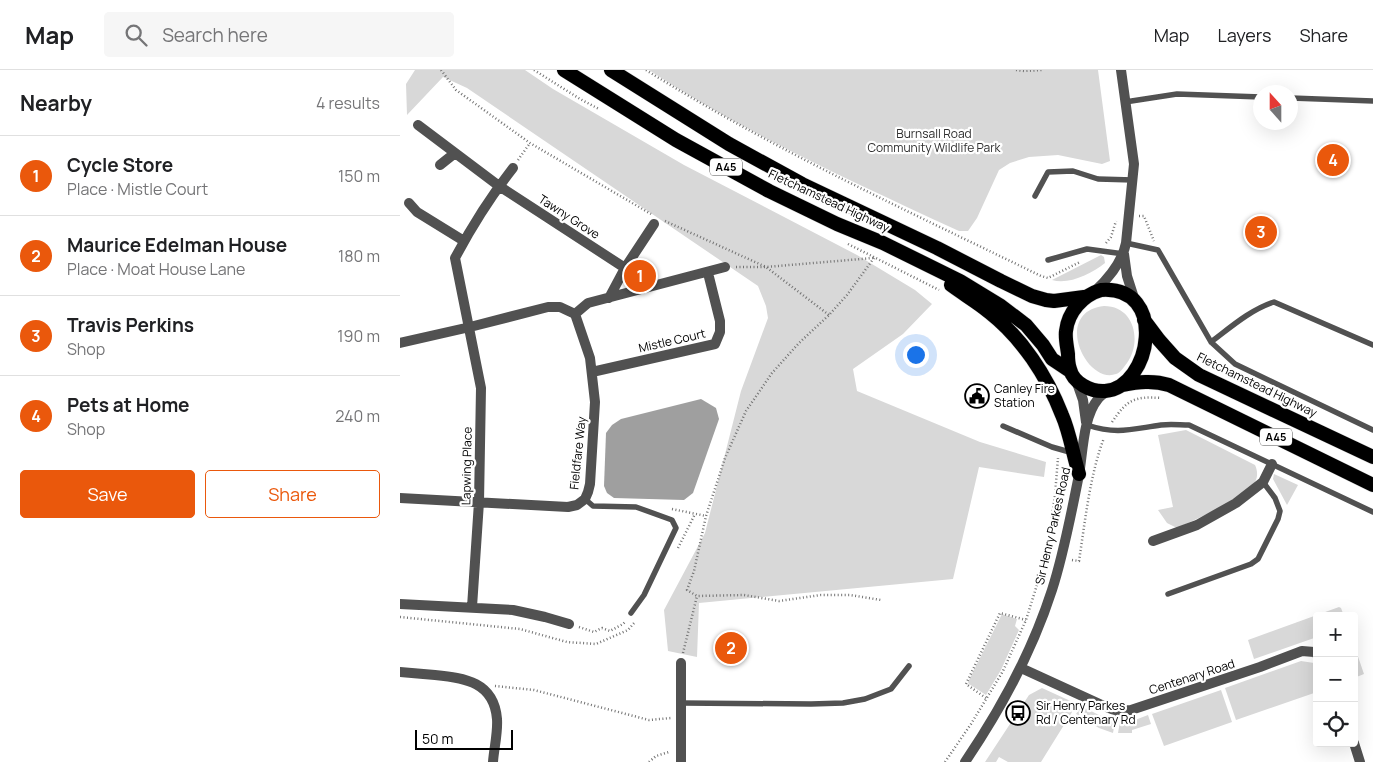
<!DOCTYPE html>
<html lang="en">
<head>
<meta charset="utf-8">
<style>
	body { margin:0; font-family:Manrope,sans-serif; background:#f6f6f6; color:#202124 }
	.controls { position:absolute; right:15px; bottom:15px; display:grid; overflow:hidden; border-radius:5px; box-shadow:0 5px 20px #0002 }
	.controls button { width:45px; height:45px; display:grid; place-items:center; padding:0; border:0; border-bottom:1px solid #e0e0e0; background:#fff; color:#202124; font:25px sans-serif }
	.compass { position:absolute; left:853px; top:15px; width:45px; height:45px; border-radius:50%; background:#fff; box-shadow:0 5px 20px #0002; rotate:339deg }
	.scale { position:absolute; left:15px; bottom:12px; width:98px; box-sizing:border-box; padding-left:5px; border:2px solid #000; border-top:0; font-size:14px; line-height:18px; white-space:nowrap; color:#000; -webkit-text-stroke:4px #fff; paint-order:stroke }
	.you { position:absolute; left:515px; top:284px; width:18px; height:18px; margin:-12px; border:4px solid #fff; border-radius:50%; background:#1a73e8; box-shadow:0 0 0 8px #1a73e833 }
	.badge { display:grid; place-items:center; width:32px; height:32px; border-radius:50%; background:#ea580c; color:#fff; font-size:16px; font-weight:700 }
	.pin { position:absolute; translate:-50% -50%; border:2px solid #fff; box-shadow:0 1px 5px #0006 }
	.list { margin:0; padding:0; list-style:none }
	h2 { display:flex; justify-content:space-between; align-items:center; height:65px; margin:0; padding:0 20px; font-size:21px }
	h2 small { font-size:16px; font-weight:400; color:#757577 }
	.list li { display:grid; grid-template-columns:32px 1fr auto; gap:15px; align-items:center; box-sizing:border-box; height:80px; padding:0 20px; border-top:1px solid #e0e0e0 }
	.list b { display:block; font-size:19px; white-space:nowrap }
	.list p { margin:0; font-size:16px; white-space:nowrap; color:#757577 }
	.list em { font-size:16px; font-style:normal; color:#757577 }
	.actions { display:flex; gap:10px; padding:15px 20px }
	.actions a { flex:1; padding:11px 0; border:1px solid #ea580c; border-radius:5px; text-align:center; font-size:18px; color:#ea580c }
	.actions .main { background:#ea580c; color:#fff }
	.icon { flex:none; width:28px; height:28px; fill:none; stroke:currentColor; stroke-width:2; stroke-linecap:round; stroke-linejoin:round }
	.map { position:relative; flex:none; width:973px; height:692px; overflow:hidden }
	header { display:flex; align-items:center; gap:30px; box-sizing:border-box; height:70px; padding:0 25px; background:#fff; border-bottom:1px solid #e0e0e0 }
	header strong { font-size:24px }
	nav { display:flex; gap:28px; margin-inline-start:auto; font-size:18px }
	.search { width:350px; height:45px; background:#f6f6f6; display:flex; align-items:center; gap:12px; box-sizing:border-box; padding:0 18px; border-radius:5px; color:#757577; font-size:19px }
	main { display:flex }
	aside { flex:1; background:#fff }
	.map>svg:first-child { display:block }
	.green { fill:#d8d8d8 }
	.water { fill:#9f9f9f }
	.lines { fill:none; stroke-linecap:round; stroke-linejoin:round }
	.trunk-casing { stroke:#dbdbdb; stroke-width:15 }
	.path { stroke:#737373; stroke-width:2.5; stroke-dasharray:1 2.5; stroke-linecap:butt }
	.service { stroke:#515151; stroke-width:5.5 }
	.minor { stroke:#515151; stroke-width:10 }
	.tertiary { stroke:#515151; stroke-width:10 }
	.trunk { stroke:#000; stroke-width:14 }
	.labels { text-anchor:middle; stroke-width:4.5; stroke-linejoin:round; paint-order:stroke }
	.shield { fill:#fff; stroke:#4c4c4c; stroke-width:1 }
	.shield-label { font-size:11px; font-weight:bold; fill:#000 }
	.park-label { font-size:12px; fill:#2f2f2f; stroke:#fff }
	.street-label { font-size:12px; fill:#000; stroke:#fff }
	.poi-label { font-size:12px; fill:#000; stroke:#fff; text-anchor:start }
</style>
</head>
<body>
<header>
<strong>Map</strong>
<div class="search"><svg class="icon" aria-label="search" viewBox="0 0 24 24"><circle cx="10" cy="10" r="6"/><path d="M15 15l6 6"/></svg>Search here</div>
<nav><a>Map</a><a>Layers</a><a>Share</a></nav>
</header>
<main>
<aside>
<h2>Nearby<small>4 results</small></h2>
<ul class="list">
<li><span class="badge">1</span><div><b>Cycle Store</b><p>Place · Mistle Court</p></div><em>150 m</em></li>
<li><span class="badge">2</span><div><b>Maurice Edelman House</b><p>Place · Moat House Lane</p></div><em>180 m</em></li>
<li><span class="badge">3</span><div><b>Travis Perkins</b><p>Shop</p></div><em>190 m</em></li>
<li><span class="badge">4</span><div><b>Pets at Home</b><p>Shop</p></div><em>240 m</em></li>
</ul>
<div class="actions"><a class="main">Save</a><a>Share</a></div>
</aside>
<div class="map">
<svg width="973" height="692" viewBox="0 0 973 692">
	<rect width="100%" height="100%" fill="#fff"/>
	<!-- green -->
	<path class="green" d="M15,0h110l28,19 131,76 173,90 58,35 17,14 -29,30 -50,35 4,22 123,51 66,20 -2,15 -65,-10 -26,112 -254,24 -2,54 -29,-6 -4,-41 41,-77 36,-142 27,-73 -2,-12 -8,-20 -291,-198 -24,-11 -36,38 -1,-31z
		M249,0h449l12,91 -8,3 -44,-9 -29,2 -19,6 -11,7 -22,48 -9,13h-9c-105,-49 -213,-97 -310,-161z
		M701,185l3,2 1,6c-14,11 -36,22 -53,17z
		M704,236c31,0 38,36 23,57 -3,4 -7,10 -11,11 -30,11 -64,-62 -12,-68z
		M786,360l69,35c2,4 3,10 1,15 -9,18 -60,39 -79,48l-10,-5 -9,-13 15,-3 -15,-72z
		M874,404l24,11 -11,20 -14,-26z
		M939,537l2,1 3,8h-27v21l-63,22 -6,-19z
		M602,544l15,5 -2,7 4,4 -18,40 -15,25 -17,-11 -1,-2z
		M954,575l10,29 -10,4z
		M901,591l13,2 3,2v27l-81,28 -11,-32z
		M642,618l35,16 -36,58h-33l-9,-5 -3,5h-11l44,-67z
		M821,620l11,32 -68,24 -12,-32z
		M681,636l18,9 14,5 2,2 -2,11 -14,-5 -23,-14z
		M748,645l3,9 -19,6v3h-14l2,-12 15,-1z"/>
	<!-- water -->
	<path class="water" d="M301,329l15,9 3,11 -26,74 -9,7 -70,-2 -7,-5 -3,-7 2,-53 6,-8 9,-6z"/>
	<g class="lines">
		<!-- trunk casing -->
		<g class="trunk-casing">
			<path id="trunk" d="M164,0l112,70 93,51 68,33 46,19 77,38 41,25 25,19 17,20 9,14 18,12
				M211,0l118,74 73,40 135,64 64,33 31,15 14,4 8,1 30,-4
				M551,215c12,9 26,17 38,27 33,26 58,64 73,103 8,18 11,40 17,59
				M701,220c68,-5 50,98 4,101 -14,1 -32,-8 -35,-22 -2,-5 -2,-10 -2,-15 -1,-8 -3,-16 -2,-23 2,-19 17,-36 35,-41z
				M744,250l15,20 16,18 24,17 174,82
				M722,315c16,-3 31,-5 47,0l204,100"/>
		</g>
		<!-- path -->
		<path class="path" d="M41,0l15,20 74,53 121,71
			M134,0l46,29 19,10
			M246,0c126,79 262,141 395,206l7,2 32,-16
			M616,0l8,1 18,-1
			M118,90l12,-17
			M739,146h5l10,25
			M265,151l101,46 63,48
			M706,173l5,-6 5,-16
			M448,174l91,46
			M474,188l-27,37 -18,20 -30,28 -27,30 -26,38 -21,47 -19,58 -12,55 -7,19 10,6 47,-1 35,6 42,-6h29l31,5
			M336,197h30l107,-9
			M712,352c15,-22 22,-26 49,-24
			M272,439l34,7
			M278,478l17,-34
			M672,490l7,1c6,-39 11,-87 25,-123
			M0,547l120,12 47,13 29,2 32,-14 7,-8
			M179,557l15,5 8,-4 8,3 13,-7 3,-3
			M283,583l14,-57
			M95,616l39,4 115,30 22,-2
			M586,628l-20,-14 34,-71 26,7
			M249,692l7,-6 13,-4
			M545,692l26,-38 32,-53 23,-51 20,-64 9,-61 3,-37"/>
		<!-- service -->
		<path class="service" d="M891,28l82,3
			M725,32l52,-8 84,3
			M635,126l13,-24 25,-1 25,8 35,1
			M726,173l32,7 53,92 24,22 138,66
			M648,190l39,-11 37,5
			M811,272c20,-15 39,-32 63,-40l99,43
			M687,355c30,10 45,4 74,0 10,-1 19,0 28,0l184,87
			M603,356l49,21 21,6
			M185,429l8,7 43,1 36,13 4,8 -32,67 -13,18
			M768,524l83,-30 7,-5 20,-40 2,-8 -5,-13 -12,-16
			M282,633l129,1 32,-1 22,-4 26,-10 18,-23"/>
		<!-- minor -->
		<path class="minor" d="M18,55l81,61 126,82 29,-44
			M40,95l15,-12
			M9,133l8,9 47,29
			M724,184l3,22 8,25
			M695,221c14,-13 27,-28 31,-48l8,-79 -13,-94
			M209,228l16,-30
			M175,244l13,-11 137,-36
			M0,273l70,-16 78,-20h12l15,7 15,44 5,44 -5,82 -2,8 -3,7 -8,6 -9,2 -168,-9
			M192,302l123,-28 5,-12v-11l-12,-48
			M753,471l44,-16 39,-22 27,-21 9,-18
			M0,534l113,6 32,7 24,7
			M72,537l7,-105 2,-114 -26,-130c17,-32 36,-62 58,-90
			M621,598l83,38 13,5 14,-1 129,-43 42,-16 12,1 3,2
			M0,602c12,1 23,2 35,3 30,3 59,7 62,44 1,14 -3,29 -4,43
			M954,673l6,19
			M281,692v-99"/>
		<!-- tertiary -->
		<path class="tertiary" d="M676,310l7,20 3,22
			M565,692c36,-53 67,-110 87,-172 12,-37 19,-76 27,-115 4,-23 4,-58 19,-76 2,-3 6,-5 9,-8"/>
		<!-- trunk -->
		<use href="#trunk" class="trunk"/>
	</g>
	<!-- icons -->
	<defs>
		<g id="civic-ring" transform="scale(1.25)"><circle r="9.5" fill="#fff" stroke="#000" stroke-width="1.5"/><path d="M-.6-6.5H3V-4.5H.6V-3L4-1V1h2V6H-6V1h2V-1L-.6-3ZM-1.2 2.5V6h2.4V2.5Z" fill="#000"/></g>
		<g id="bus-ring" transform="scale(1.25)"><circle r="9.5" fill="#fff" stroke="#000" stroke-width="1.5"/><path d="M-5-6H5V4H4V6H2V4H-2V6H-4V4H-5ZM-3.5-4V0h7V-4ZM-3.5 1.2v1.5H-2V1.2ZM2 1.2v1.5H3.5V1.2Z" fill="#000"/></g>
	</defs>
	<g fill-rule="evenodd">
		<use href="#civic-ring" x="577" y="326"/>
		<use href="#bus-ring" x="618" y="643"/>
	</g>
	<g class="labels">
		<!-- shield labels -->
		<g class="shield">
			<rect x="310" y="88.5" width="32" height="17" rx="4"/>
			<rect x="860" y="358.5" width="32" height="17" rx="4"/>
		</g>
		<g class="shield-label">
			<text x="326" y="101">A45</text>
			<text x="876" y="371">A45</text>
		</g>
		<!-- park labels -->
		<g class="park-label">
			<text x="534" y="68">Burnsall Road<tspan x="534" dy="14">Community Wildlife Park</tspan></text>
		</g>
		<!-- street labels -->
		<g class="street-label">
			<text transform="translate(429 131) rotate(25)" y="4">Fletchamstead Highway</text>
			<text transform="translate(169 147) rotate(33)" y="4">Tawny Grove</text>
			<text transform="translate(272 271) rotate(-13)" y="4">Mistle Court</text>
			<text transform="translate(857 315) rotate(26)" y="4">Fletchamstead Highway</text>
			<text transform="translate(178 383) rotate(-84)" y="4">Fieldfare Way</text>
			<text transform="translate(67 396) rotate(-89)" y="4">Lapwing Place</text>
			<text transform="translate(653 456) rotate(-77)" y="4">Sir Henry Parkes Road</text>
			<text transform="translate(792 607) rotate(-18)" y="4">Centenary Road</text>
		</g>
		<!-- poi labels -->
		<g class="poi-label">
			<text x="594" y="323">Canley Fire<tspan x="594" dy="14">Station</tspan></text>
			<text x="636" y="640">Sir Henry Parkes<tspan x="636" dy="14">Rd / Centenary Rd</tspan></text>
		</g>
	</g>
</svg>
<div class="controls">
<button>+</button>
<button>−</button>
<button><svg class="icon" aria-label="locate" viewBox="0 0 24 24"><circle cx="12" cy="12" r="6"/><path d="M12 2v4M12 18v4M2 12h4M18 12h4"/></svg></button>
</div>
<svg class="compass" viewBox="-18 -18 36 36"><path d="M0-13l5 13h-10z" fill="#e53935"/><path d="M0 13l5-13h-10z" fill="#757577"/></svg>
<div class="scale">50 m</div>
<div class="you"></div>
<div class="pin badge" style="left:240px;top:206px">1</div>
<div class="pin badge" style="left:331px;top:578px">2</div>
<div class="pin badge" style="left:861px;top:162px">3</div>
<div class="pin badge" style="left:933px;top:90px">4</div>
</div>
</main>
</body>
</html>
